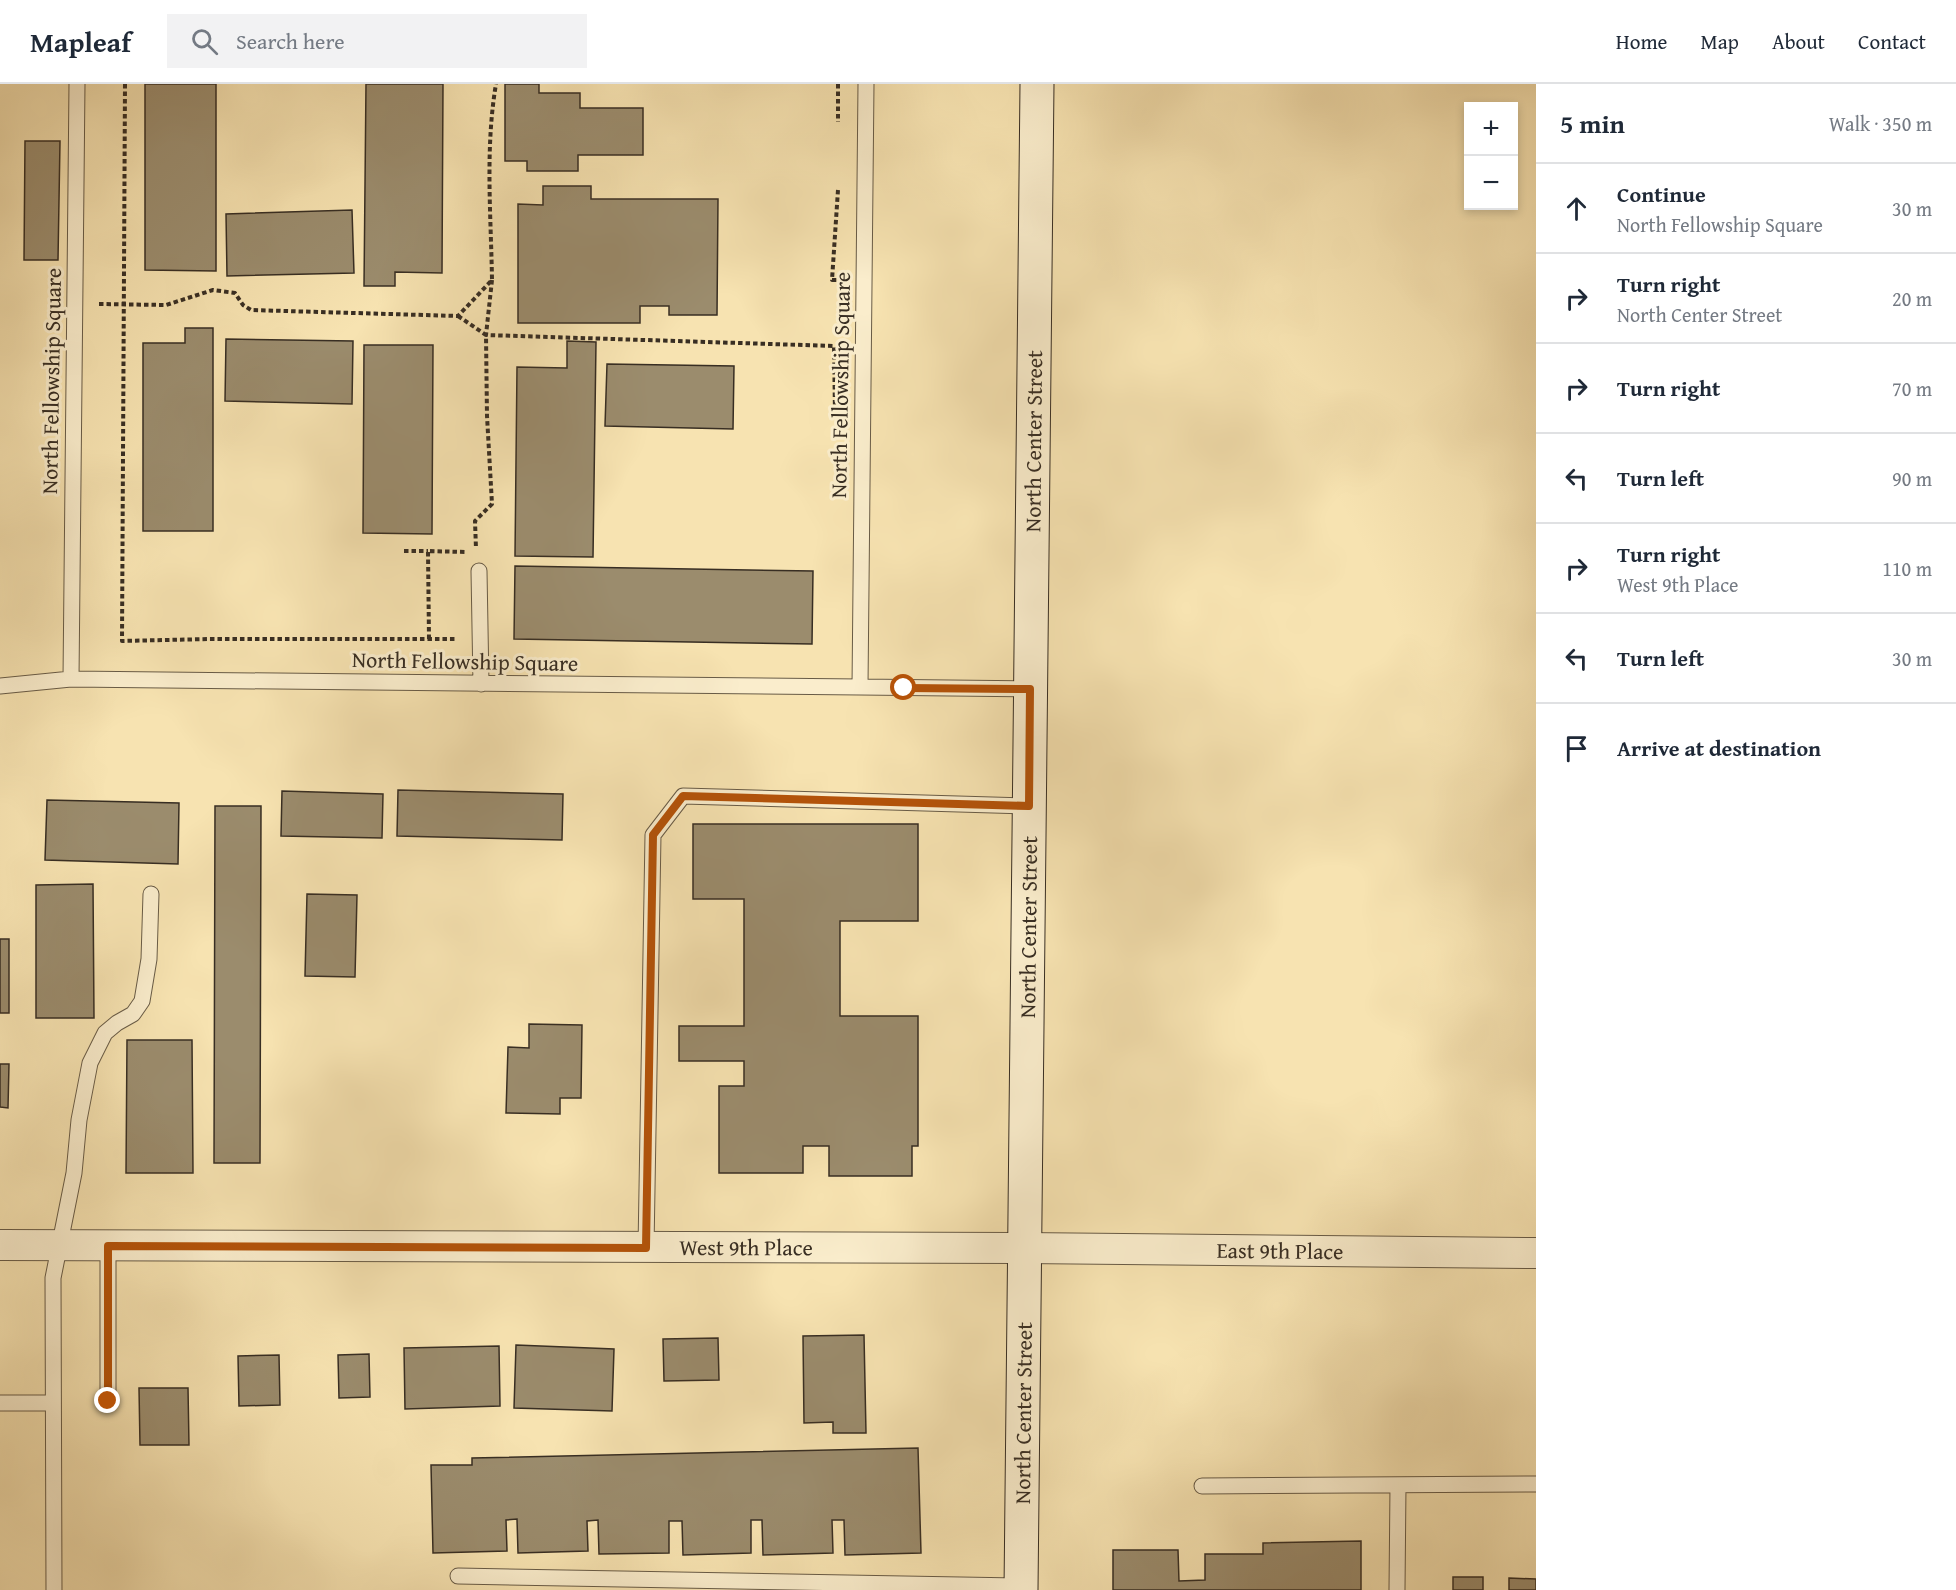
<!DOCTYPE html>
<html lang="en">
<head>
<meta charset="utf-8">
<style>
	body { margin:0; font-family:"Gentium Book Plus",serif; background:#f2f2f3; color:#1f2937 }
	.controls { position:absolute; right:18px; top:18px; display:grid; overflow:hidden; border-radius:0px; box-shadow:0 3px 9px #0003 }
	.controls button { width:54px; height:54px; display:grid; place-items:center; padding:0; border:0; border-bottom:2px solid #e0e1e3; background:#fff; color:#1f2937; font:30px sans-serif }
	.stop { position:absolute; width:18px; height:18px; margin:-14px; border:4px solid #b45309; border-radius:50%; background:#fff }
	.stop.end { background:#b45309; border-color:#fff; box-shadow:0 2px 6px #0008 }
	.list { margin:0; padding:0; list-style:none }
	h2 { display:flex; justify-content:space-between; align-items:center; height:78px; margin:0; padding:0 24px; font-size:26px }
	h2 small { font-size:20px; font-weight:400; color:#747a83 }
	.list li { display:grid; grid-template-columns:39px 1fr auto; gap:18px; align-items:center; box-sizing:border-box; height:90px; padding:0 24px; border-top:2px solid #e0e1e3 }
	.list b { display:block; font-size:22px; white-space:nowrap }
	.list p { margin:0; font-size:20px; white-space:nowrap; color:#747a83 }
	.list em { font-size:20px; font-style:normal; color:#747a83 }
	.icon { flex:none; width:33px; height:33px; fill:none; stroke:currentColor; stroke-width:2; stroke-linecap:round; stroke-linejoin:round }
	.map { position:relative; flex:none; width:1536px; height:1506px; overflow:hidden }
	header { display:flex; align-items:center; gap:36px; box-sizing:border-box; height:84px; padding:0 30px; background:#fff; border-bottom:2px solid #e0e1e3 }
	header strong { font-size:28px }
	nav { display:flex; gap:33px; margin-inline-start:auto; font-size:21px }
	.search { width:420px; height:54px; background:#f2f2f3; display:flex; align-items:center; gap:15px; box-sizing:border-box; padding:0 21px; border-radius:0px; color:#747a83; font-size:22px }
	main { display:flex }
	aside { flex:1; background:#fff }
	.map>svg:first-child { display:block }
	.building { fill:#9b8c6d; stroke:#382e23; stroke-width:1.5 }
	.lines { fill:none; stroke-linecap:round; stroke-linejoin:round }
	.lane-casing { stroke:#685b46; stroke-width:17 }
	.street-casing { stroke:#685b46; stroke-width:32 }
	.secondary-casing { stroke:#382e23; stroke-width:35 }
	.path { stroke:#382e23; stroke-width:4; stroke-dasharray:4.5 3; stroke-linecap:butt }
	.lane { stroke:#faedcc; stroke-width:15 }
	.street { stroke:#faedcc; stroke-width:30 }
	.secondary { stroke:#faedcc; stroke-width:33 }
	.route { stroke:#b45309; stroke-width:8 }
	.labels { text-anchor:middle; stroke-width:6; stroke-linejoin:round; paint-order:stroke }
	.street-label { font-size:22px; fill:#382e23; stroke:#faedcc }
</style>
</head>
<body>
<header>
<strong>Mapleaf</strong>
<div class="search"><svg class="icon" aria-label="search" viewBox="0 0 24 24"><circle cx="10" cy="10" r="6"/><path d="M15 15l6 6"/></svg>Search here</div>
<nav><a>Home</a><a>Map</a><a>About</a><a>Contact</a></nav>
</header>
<main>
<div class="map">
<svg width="1536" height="1506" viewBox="0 0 1536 1506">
	<rect width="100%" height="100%" fill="#f7e3b1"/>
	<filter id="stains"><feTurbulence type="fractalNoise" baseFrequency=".00333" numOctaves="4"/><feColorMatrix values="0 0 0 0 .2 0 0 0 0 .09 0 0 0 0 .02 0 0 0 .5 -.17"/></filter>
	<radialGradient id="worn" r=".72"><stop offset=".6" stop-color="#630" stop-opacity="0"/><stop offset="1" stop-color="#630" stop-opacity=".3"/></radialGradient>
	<!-- building -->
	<path class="building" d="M145,0h71v187l-71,-1z
		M366,0h77l-1,189 -47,-1v14h-31z
		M505,0h34v9h41v15h63v47h-65v16h-51v-10h-22z
		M25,57h35l-2,119h-34z
		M543,102h48v13h127l-1,116h-48v-9h-29v17h-122v-119l25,1z
		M352,126l2,63 -127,3 -1,-62z
		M185,244h28v203h-70v-188h42z
		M226,255l127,2 -1,63 -127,-3z
		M567,257l29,1 -3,215 -78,-1 2,-189 50,1z
		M364,261h69l-1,189 -69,-1z
		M607,280l127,2 -1,63 -128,-3z
		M515,482l298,5 -1,73 -298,-5z
		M398,706l165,4 -1,46 -165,-4z
		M282,707l101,3 -1,44 -101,-2z
		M47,716l132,3 -1,61 -133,-4z
		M215,722h46l-1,357h-46z
		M693,740h225v97h-78v95h78v130h-6v30h-83v-30h-26v27h-84v-87h25v-25h-65v-35h65v-127h-51z
		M93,800l1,134h-58v-133z
		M307,810l50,1 -2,82 -50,-1z
		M0,855h9v74h-9z
		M529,940l53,1 -1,73h-21v16l-54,-1 2,-66 21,1z
		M127,956h65l1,133h-67z
		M0,980h9l-1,44 -8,-1z
		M864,1251l2,98h-33v-11l-29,1 -1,-87z
		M718,1254l1,42 -55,1 -1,-42z
		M516,1261l98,4 -2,62 -98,-3z
		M499,1262l1,60 -95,3 -1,-61z
		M369,1270l1,43 -31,1 -1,-43z
		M279,1271l1,50 -41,1 -1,-50z
		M139,1304h49l1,57h-49z
		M918,1364l3,105 -76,2 -1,-35h-12l1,33 -70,2 -1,-35h-11v33l-68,2 -1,-34h-13v32l-70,1 -1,-34 -11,1 1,30 -70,2 -1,-34 -11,1 1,31 -74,2 -2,-88h41v-7z
		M1361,1457v49h-248v-40h65l1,31 26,-1v-26h58v-11z
		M1453,1493h30v13h-30z
		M1509,1494l27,1v11h-27z"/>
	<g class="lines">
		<!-- lane casing -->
		<g class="lane-casing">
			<path id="lane" d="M77,0l-6,595 789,8 6,-603
				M479,487l2,113
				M0,602l71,-7
				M860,603l170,2
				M108,1162v155
				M646,1164l7,-413 30,-39 346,10
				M0,1319h52
				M1202,1402l334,-2
				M458,1492l563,10
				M54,1506l-1,-312 21,-105 5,-53 11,-57 15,-30 12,-10 16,-9 9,-13 7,-42 2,-65
				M1397,1506l1,-104"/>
		</g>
		<!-- street casing -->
		<g class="street-casing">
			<g id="street">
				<path id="s1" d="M0,1161l1024,3 512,5"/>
			</g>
		</g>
		<!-- secondary casing -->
		<g class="secondary-casing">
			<g id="secondary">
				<path id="s2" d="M1021,1506l16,-1506"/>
			</g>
		</g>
		<!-- path -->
		<path class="path" d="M125,0l-3,557 87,-2h248
			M838,0v38
			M838,106l-6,90h7
			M492,196l-6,55 348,11 1,67
			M99,220l67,1 47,-15 22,3 8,12 8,5 207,6 34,-36c-1,-65 -7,-132 4,-196
			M458,232l28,19 1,81 5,88 -17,17 1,28
			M404,467h24
			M429,555l-1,-88 37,1"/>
		<!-- lane -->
		<use href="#lane" class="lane"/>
		<!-- street -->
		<use href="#street" class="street"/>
		<!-- secondary -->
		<use href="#secondary" class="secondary"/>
	</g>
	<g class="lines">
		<!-- route -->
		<path class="route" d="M108,1317v-155l538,2 7,-413 30,-39 346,10 1,-117 -126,-1"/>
	</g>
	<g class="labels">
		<!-- street labels -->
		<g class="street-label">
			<text transform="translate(51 297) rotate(-89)" y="8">North Fellowship Square</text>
			<text transform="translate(840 301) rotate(-89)" y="8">North Fellowship Square</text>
			<text dy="8" stroke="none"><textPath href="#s2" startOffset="1149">North Center Street</textPath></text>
			<text transform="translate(465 577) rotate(1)" y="8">North Fellowship Square</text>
			<text dy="8" stroke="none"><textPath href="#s2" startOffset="663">North Center Street</textPath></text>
			<text dy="8" stroke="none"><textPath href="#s1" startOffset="746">West 9th Place</textPath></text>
			<text dy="8" stroke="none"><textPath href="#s1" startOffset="1280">East 9th Place</textPath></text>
			<text dy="8" stroke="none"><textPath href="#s2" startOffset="177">North Center Street</textPath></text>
		</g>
	</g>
	<rect width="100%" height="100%" filter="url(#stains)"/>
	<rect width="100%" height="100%" fill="url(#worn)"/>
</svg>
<div class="controls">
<button>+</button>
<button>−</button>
</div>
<div class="stop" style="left:904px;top:604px"></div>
<div class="stop end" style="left:108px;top:1317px"></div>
</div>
<aside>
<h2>5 min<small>Walk · 350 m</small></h2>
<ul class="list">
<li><svg class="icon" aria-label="ahead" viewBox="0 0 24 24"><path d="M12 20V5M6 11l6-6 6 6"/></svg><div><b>Continue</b><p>North Fellowship Square</p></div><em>30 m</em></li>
<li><svg class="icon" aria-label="right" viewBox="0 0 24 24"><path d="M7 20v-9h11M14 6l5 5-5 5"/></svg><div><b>Turn right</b><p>North Center Street</p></div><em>20 m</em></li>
<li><svg class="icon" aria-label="right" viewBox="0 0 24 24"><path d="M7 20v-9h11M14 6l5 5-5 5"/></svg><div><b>Turn right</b></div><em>70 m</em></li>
<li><svg class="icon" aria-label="left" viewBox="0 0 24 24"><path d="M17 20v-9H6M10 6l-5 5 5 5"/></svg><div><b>Turn left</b></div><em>90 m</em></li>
<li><svg class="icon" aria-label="right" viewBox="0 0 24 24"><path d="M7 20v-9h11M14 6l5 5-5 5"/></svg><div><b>Turn right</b><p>West 9th Place</p></div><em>110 m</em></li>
<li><svg class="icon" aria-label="left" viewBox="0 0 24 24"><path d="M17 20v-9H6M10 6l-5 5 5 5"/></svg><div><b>Turn left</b></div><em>30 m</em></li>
<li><svg class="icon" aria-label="arrive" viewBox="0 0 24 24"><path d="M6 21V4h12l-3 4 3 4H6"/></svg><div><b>Arrive at destination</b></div></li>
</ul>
</aside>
</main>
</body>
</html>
